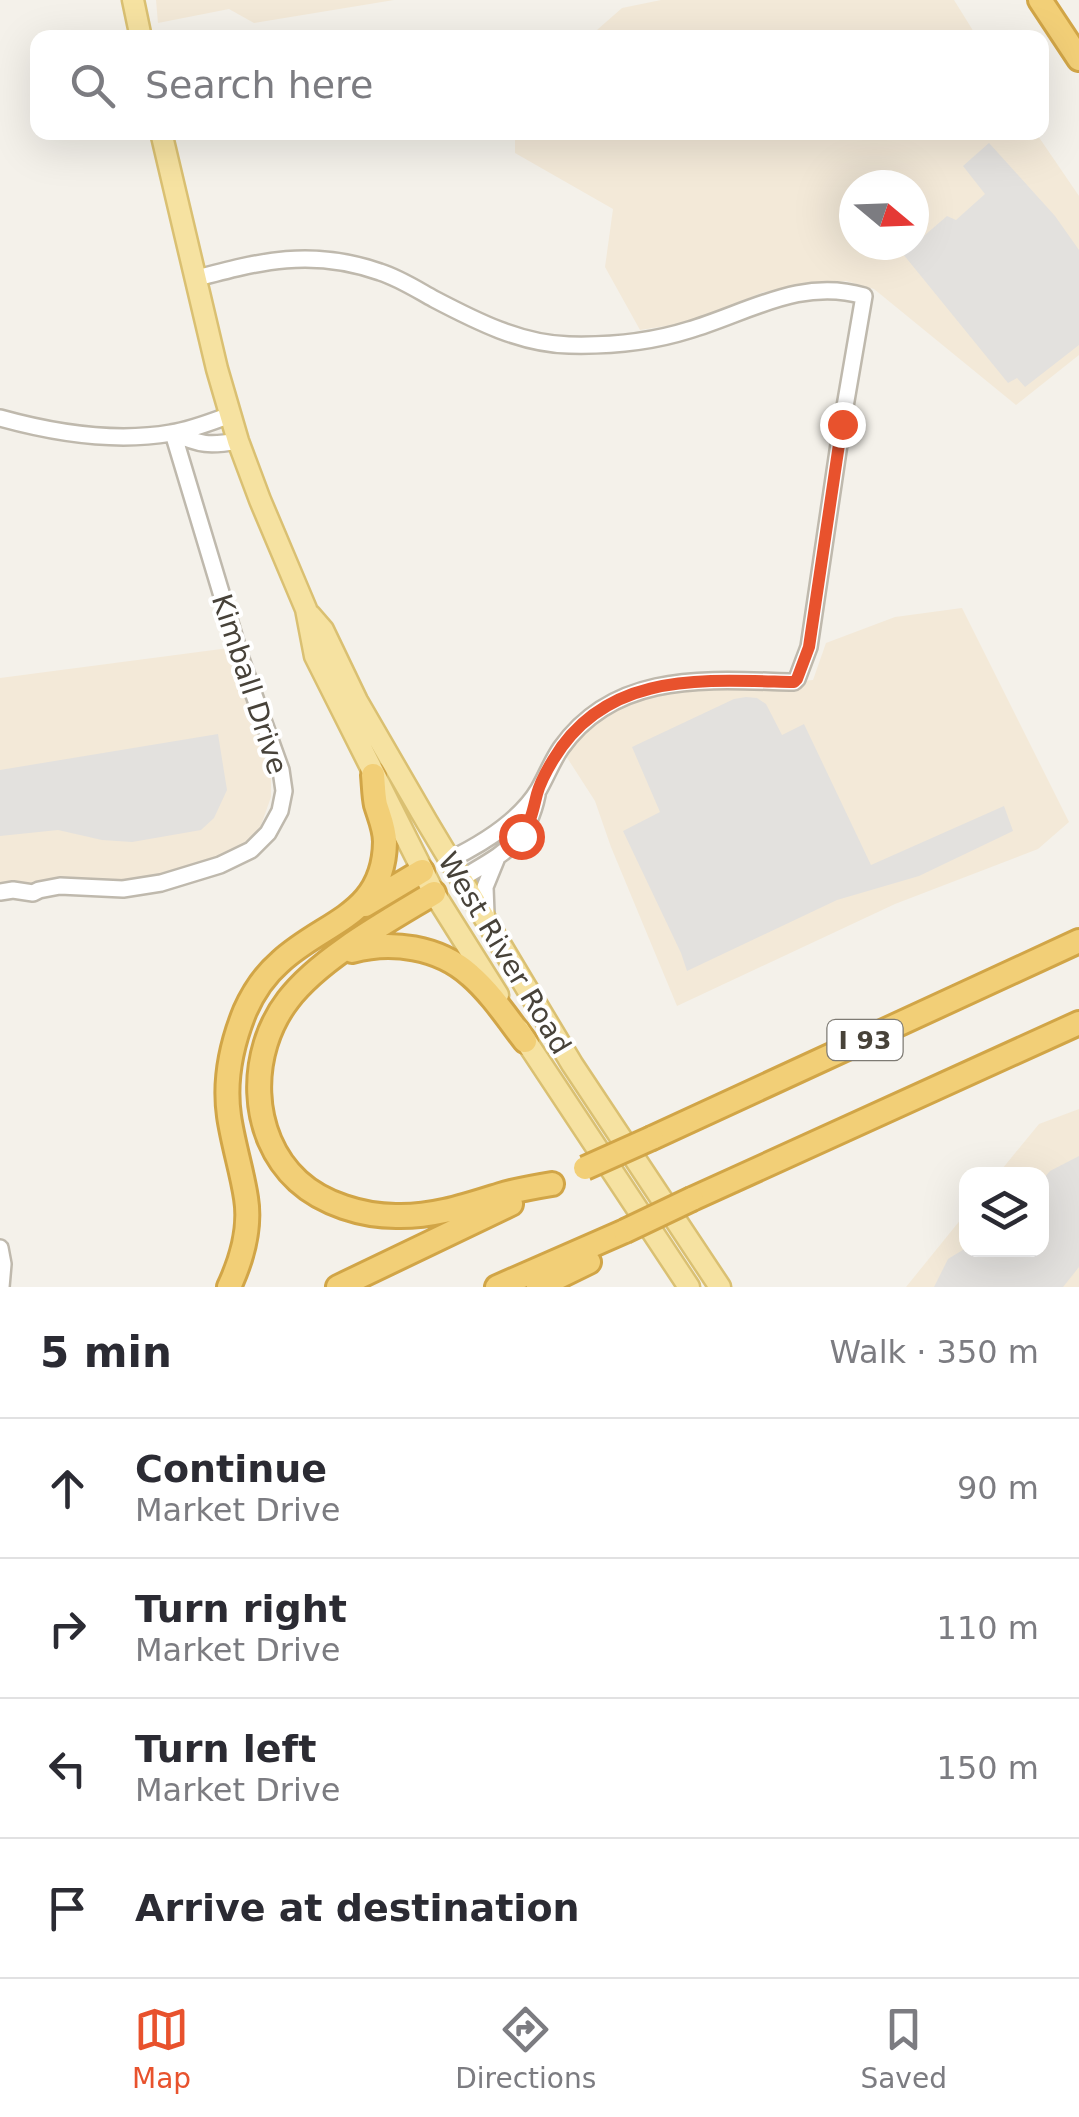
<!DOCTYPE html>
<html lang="en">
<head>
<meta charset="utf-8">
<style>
	body { margin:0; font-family:"DejaVu Sans",sans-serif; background:#f2f2f3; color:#2b2b33 }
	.controls { position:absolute; right:30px; bottom:30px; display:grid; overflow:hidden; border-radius:20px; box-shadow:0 10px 40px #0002 }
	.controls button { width:90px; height:90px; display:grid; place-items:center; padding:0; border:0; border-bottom:2px solid #e1e1e2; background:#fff; color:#2b2b33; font:50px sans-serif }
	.compass { position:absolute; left:839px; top:170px; width:90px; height:90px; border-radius:50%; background:#fff; box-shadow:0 10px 40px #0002; rotate:109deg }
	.stop { position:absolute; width:30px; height:30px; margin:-22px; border:8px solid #e8522d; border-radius:50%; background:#fff }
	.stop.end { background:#e8522d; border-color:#fff; box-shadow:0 2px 10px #0008 }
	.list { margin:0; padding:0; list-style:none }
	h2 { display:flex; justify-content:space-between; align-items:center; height:130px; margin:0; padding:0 40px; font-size:42px }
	h2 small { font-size:32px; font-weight:400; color:#7c7c81 }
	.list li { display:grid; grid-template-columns:65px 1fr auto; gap:30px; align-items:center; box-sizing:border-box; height:140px; padding:0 40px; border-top:2px solid #e1e1e2 }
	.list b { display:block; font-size:38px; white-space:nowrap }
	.list p { margin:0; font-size:32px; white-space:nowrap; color:#7c7c81 }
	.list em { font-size:32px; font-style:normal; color:#7c7c81 }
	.icon { flex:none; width:55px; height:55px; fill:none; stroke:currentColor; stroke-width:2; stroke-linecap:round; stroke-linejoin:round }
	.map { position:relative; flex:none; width:1079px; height:1287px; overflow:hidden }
	.search { position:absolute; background:#fff; box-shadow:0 10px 40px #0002; left:30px; right:30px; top:30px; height:110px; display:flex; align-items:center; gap:25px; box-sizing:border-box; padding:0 35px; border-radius:20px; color:#7c7c81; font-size:38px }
	.sheet { height:690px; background:#fff }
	nav { display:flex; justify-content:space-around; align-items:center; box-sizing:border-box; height:140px; border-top:2px solid #e1e1e2; background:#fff; font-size:28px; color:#7c7c81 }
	nav a { display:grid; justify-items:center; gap:5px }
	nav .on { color:#e8522d }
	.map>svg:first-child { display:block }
	.commercial { fill:#f3e9d8; fill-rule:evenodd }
	.parking { fill:#e3e1de }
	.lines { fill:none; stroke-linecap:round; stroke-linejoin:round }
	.minor-casing { stroke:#bfb9ad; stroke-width:20 }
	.major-casing { stroke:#dac072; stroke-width:25 }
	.highway-casing { stroke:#d1a547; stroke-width:28 }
	.minor { stroke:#fff; stroke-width:15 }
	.major { stroke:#f6e2a1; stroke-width:20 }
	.highway { stroke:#f2cf77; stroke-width:22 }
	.highway-bridge-casing { stroke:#d1a547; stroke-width:28; stroke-linecap:butt }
	.highway-bridge { stroke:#f2cf77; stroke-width:22 }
	.route { stroke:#e8522d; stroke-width:12 }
	.labels { text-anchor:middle; stroke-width:8; stroke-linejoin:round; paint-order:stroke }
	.shield { fill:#fff; stroke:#7e7b74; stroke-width:2.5 }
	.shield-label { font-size:25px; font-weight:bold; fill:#474239 }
	.street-label { font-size:28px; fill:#474239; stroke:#fff }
</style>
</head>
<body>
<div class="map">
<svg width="1079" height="1287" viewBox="0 0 1079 1287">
	<rect width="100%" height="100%" fill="#f4f1ea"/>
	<!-- commercial -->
	<path class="commercial" d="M156,0h238l-140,23 -25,-14 -71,14z
		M661,0h293l23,37h-388l33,-29z
		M515,132l521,1 43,63v159l-63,50 -142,-116 -28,-8 -82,11 -78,31 -46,7 -35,-63 8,-58 -98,-56zM854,185h60v60h-60z
		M962,608l107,214 -31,27 -143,55 -218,102 -66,-159 -16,-46 -29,-45 15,-23 21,-16 52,-22 159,-15 13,-37 69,-26z
		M229,648l42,126v23l-12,34 -17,19 -100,33 -103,7 -39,-4v-208z
		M1079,1109v178h-173l60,-74v37h76v-76h-44l41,-50z"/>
	<!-- parking -->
	<path class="parking" d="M989,143l66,73 24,34v95l-54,42 -8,-9 -9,5 -105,-129 44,-38 9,4 29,-26 -22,-28z
		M746,697l11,1 9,6 16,31 22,-11 67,141 133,-59 9,25 -94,45 -82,24 -150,71 -6,-18 -58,-122 37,-19 -28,-65 102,-48z
		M218,734l9,56 -13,28 -13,12 -69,12 -30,-2 -44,-10 -58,6v-66z
		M1079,1156v111l-16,20h-129l14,-28 18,-11v2h76v-70l8,-9z"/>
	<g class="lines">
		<!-- minor casing -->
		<g class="minor-casing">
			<path id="minor" d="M194,279c66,-18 118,-31 186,-7 19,6 36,17 54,27 42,22 87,45 135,46 40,1 82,-3 120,-15 58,-17 112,-53 175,-34l-22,128 -33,223 -12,32 -3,3c-85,-2 -178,-12 -233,66 -9,13 -14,27 -22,41 -19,32 -57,55 -90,71
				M0,418c54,15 114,25 171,15 20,-3 40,-11 59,-18
				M173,433c28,12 36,13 65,8
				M461,879c40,-25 66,-34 76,-84
				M0,892l13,-2 20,3 6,-3 21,-4 63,3 38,-6 59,-18 31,-15 17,-17 12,-22 4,-20 -3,-21 -40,-111 -68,-226
				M486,914l-1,-27 11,-27
				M0,1248l3,16 -2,23"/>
		</g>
		<!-- major casing -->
		<g class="major-casing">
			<path id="major" d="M133,0l8,38
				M161,132l56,237 21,72 22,59 46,109 9,47 119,237 64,102
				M310,615l13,15 34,71 70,121 145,242 148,223
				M518,1029l171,258"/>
		</g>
		<!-- highway casing -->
		<g class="highway-casing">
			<path id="highway" d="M1040,0l39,59
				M434,893c-46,28 -114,65 -146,107 -40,52 -40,135 10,181 25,23 65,35 98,35 37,1 69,-10 104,-21 16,-5 34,-8 52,-11
				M365,905l57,-34
				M352,951c39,-11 87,-4 118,24 21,18 38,44 55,66
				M652,1138l427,-197
				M692,1199l387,-176
				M229,1287c13,-28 22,-58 17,-89 -4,-27 -13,-54 -17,-82 -5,-35 3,-73 16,-105 8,-18 20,-36 35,-49 44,-41 104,-46 105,-120 0,-13 -5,-24 -9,-37 -2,-9 -2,-20 -3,-30
				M338,1287l173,-83
				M497,1287l128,-56
				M538,1287l51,-25"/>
		</g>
		<!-- minor -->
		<use href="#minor" class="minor"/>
		<!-- major -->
		<use href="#major" class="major"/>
		<!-- highway -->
		<use href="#highway" class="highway"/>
		<!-- highway-bridge casing -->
		<g class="highway-bridge-casing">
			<path id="highway-bridge" d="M585,1168l67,-30
				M625,1231l67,-32"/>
		</g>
		<!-- highway-bridge -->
		<use href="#highway-bridge" class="highway-bridge"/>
	</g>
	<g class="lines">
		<!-- route -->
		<path class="route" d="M521,836c10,-13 12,-26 16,-42 3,-11 10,-24 16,-34 53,-90 151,-80 241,-78l3,-3 12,-32 33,-223"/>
	</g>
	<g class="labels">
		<!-- shield labels -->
		<rect class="shield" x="827.5" y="1020" width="75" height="40" rx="8"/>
		<g class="shield-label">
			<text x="865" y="1049">I 93</text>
		</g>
		<!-- street labels -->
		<g class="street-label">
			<text transform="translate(250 684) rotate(72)" y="10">Kimball Drive</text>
			<text transform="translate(505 953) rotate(59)" y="10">West River Road</text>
		</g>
	</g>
</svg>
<div class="controls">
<button><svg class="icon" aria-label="layers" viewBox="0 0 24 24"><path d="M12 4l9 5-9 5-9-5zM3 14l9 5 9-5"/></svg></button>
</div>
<svg class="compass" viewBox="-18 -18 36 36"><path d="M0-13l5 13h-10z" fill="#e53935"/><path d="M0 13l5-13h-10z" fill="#7c7c81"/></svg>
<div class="stop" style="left:521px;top:836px"></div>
<div class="stop end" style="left:842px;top:424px"></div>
<div class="search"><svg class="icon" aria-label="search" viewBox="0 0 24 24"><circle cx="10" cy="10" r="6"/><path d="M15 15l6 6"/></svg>Search here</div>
</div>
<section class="sheet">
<h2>5 min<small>Walk · 350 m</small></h2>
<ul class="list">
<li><svg class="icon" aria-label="ahead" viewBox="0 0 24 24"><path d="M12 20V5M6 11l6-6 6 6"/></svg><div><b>Continue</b><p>Market Drive</p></div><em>90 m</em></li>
<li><svg class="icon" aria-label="right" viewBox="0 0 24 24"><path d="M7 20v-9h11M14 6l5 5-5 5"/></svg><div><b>Turn right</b><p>Market Drive</p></div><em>110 m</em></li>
<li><svg class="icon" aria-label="left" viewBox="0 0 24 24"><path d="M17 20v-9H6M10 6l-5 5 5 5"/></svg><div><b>Turn left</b><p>Market Drive</p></div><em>150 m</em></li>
<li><svg class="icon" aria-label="arrive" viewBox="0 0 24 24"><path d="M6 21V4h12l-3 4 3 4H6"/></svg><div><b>Arrive at destination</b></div></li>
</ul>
</section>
<nav>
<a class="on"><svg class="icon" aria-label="map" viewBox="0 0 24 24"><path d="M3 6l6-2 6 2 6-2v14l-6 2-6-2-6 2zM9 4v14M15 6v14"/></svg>Map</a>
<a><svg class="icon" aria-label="directions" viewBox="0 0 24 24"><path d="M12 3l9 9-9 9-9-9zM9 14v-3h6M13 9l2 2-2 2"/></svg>Directions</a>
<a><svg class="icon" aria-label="saved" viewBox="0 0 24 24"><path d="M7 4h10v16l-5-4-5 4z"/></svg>Saved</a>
</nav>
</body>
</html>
